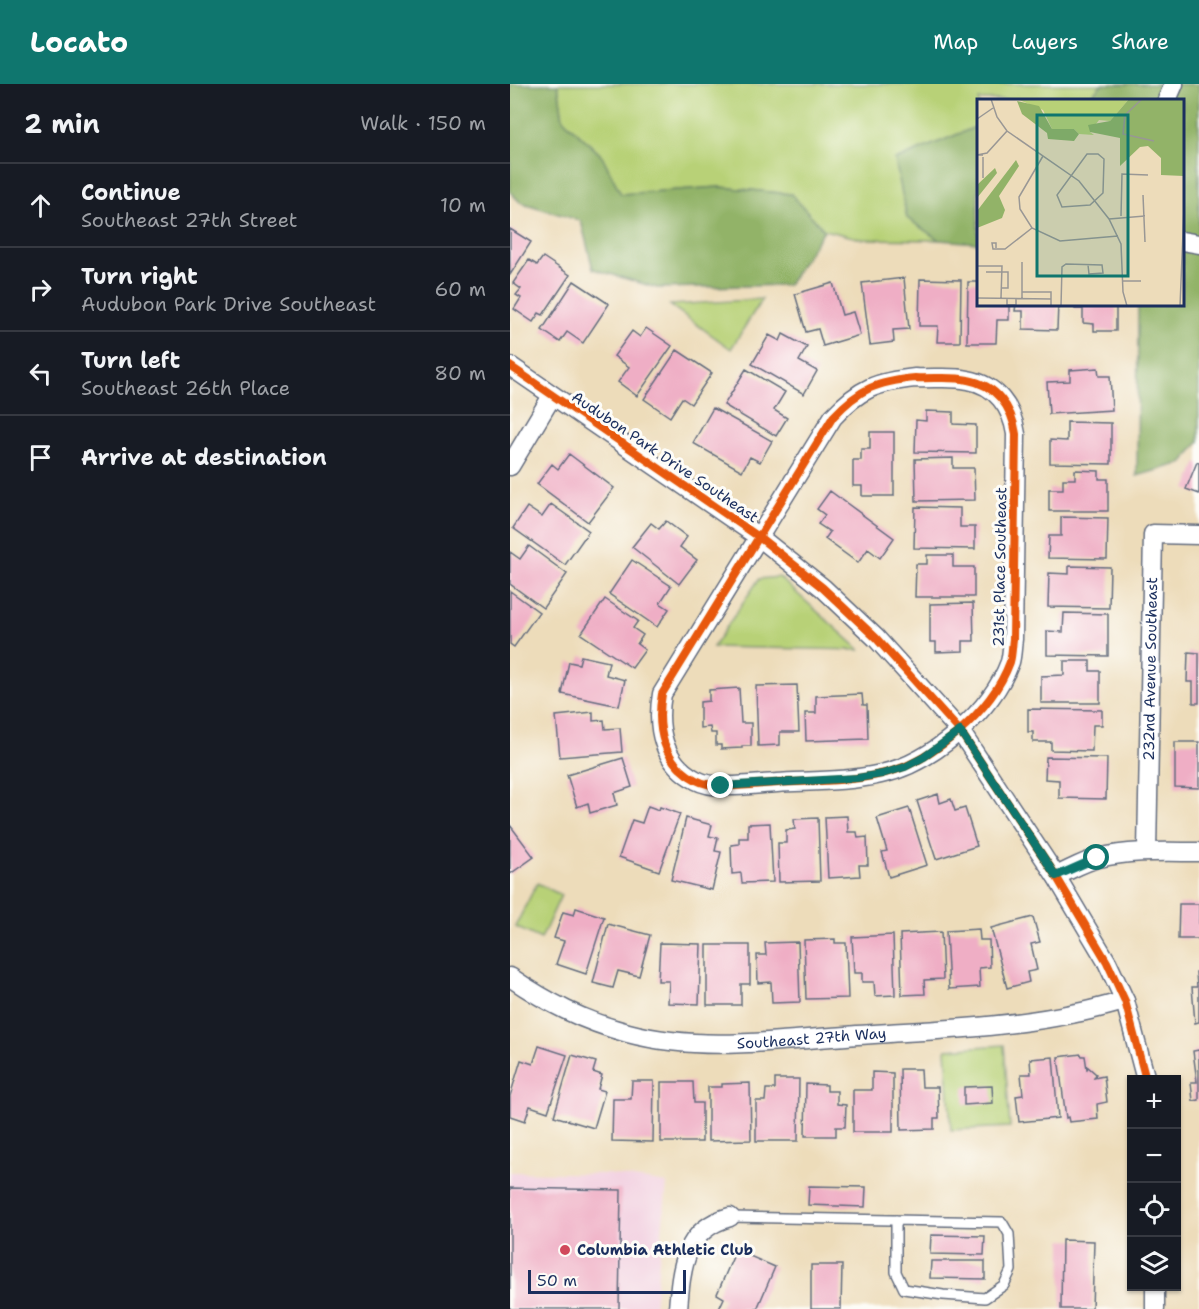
<!DOCTYPE html>
<html lang="en">
<head>
<meta charset="utf-8">
<style>
	body { margin:0; font-family:"Shantell Sans",sans-serif; background:#20242c; color:#f1f3f6 }
	.controls { position:absolute; right:18px; bottom:18px; display:grid; overflow:hidden; border-radius:0px; box-shadow:0 2px 4px #0004 }
	.controls button { width:54px; height:54px; display:grid; place-items:center; padding:0; border:0; border-bottom:2px solid #363941; background:#171b24; color:#f1f3f6; font:30px sans-serif }
	.scale { position:absolute; left:18px; bottom:15px; width:158px; box-sizing:border-box; padding-left:6px; border:3px solid #1b2f5e; border-top:0; font-size:16px; line-height:21px; white-space:nowrap; color:#1b2f5e; -webkit-text-stroke:4px #fdfcf7; paint-order:stroke }
	.stop { position:absolute; width:18px; height:18px; margin:-14px; border:4px solid #0f766e; border-radius:50%; background:#fff }
	.stop.end { background:#0f766e; border-color:#fff; box-shadow:0 2px 6px #0008 }
	.list { margin:0; padding:0; list-style:none }
	h2 { display:flex; justify-content:space-between; align-items:center; height:78px; margin:0; padding:0 24px; font-size:26px }
	h2 small { font-size:20px; font-weight:400; color:#9ea1a6 }
	.list li { display:grid; grid-template-columns:39px 1fr auto; gap:18px; align-items:center; box-sizing:border-box; height:84px; padding:0 24px; border-top:2px solid #363941 }
	.list b { display:block; font-size:22px; white-space:nowrap }
	.list p { margin:0; font-size:20px; white-space:nowrap; color:#9ea1a6 }
	.list em { font-size:20px; font-style:normal; color:#9ea1a6 }
	.icon { flex:none; width:33px; height:33px; fill:none; stroke:currentColor; stroke-width:2; stroke-linecap:round; stroke-linejoin:round }
	.map { position:relative; flex:none; width:689px; height:1225px; overflow:hidden }
	header { display:flex; align-items:center; gap:36px; box-sizing:border-box; height:84px; padding:0 30px; background:#0f766e; color:#fff }
	header strong { font-size:28px }
	nav { display:flex; gap:33px; margin-inline-start:auto; font-size:21px }
	main { display:flex }
	aside { flex:1; background:#171b24 }
	.map>svg:first-child { display:block }
	.built { fill:#f2cfe0 }
	.green { fill:#b8d177; stroke:#6a806a; stroke-width:1.5 }
	.forest { fill:#92b368; stroke:#567163; stroke-width:1.5 }
	.building { fill:#efaec5 }
	.lines { fill:none; stroke-linecap:round; stroke-linejoin:round }
	.lane-casing { stroke:#646c7e; stroke-width:12 }
	.street-casing { stroke:#646c7e; stroke-width:21 }
	.lane { stroke:#fff; stroke-width:9 }
	.street { stroke:#fff; stroke-width:18 }
	.cycleway-casing { stroke:#fdfcf7; stroke-width:11 }
	.cycleway { stroke:#e8590c; stroke-width:8 }
	.route { stroke:#0f766e; stroke-width:8 }
	.poi-dot { fill:#d1495b; stroke:#fdfcf7; stroke-width:2 }
	.labels { text-anchor:middle; stroke-width:6; stroke-linejoin:round; paint-order:stroke }
	.street-label { font-size:15px; fill:#1b2f5e; stroke:#fdfcf7 }
	.poi-label { font-size:15px; font-weight:bold; fill:#1b2f5e; stroke:#fdfcf7; text-anchor:start }
	.inset-road { fill:none; stroke:#999795; stroke-width:1.5 }
	.view { fill:#0f766e; fill-opacity:0.15; stroke:#0f766e; stroke-width:3 }
	.inset-edge { fill:none; stroke:#1b2f5e; stroke-width:3 }
</style>
</head>
<body>
<header>
<strong>Locato</strong>
<nav><a>Map</a><a>Layers</a><a>Share</a></nav>
</header>
<main>
<aside>
<h2>2 min<small>Walk · 150 m</small></h2>
<ul class="list">
<li><svg class="icon" aria-label="ahead" viewBox="0 0 24 24"><path d="M12 20V5M6 11l6-6 6 6"/></svg><div><b>Continue</b><p>Southeast 27th Street</p></div><em>10 m</em></li>
<li><svg class="icon" aria-label="right" viewBox="0 0 24 24"><path d="M7 20v-9h11M14 6l5 5-5 5"/></svg><div><b>Turn right</b><p>Audubon Park Drive Southeast</p></div><em>60 m</em></li>
<li><svg class="icon" aria-label="left" viewBox="0 0 24 24"><path d="M17 20v-9H6M10 6l-5 5 5 5"/></svg><div><b>Turn left</b><p>Southeast 26th Place</p></div><em>80 m</em></li>
<li><svg class="icon" aria-label="arrive" viewBox="0 0 24 24"><path d="M6 21V4h12l-3 4 3 4H6"/></svg><div><b>Arrive at destination</b></div></li>
</ul>
</aside>
<div class="map">
<svg width="689" height="1225" viewBox="0 0 689 1225">
	<rect width="100%" height="100%" fill="#fdfcf7"/>
	<filter id="ink" filterUnits="userSpaceOnUse"><feTurbulence type="fractalNoise" baseFrequency=".0167" numOctaves="2"/><feDisplacementMap in="SourceGraphic" scale="12" xChannelSelector="R" yChannelSelector="G"/><feConvolveMatrix kernelMatrix="1 2 1 2 8 2 1 2 1" color-interpolation-filters="sRGB"/></filter>
	<filter id="wash" filterUnits="userSpaceOnUse"><feTurbulence type="fractalNoise" baseFrequency=".008" numOctaves="4" result="noise"/><feDisplacementMap in="SourceGraphic" scale="24" xChannelSelector="R" yChannelSelector="G"/><feGaussianBlur stdDeviation="1.35" result="paint"/><feColorMatrix in="noise" values="0 0 0 0 0 0 0 0 0 0 0 0 0 0 0 0 0 1.4 0 .05"/><feComposite in="paint" operator="in"/></filter>
	<g filter="url(#wash)">
		<rect width="100%" height="100%" fill="#eddcba"/>
		<!-- built -->
		<path class="built" d="M0,1088l98,2 59,9 -13,126h-144z"/>
		<!-- green -->
		<path class="green" d="M48,0h544l-15,16h-108l-1,28h-5l-77,32 11,58 32,22 -77,-1 -38,-9 -33,-36 -71,-7 -99,7 -19,-38 -39,-37z
			M252,215l-31,50 -61,-44z
			M269,493l81,73 -147,-3 46,-68z
			M27,799l24,12 -20,44 -26,-12z
			M494,961l6,82 -59,3 -5,-81z"/>
		<!-- forest -->
		<path class="forest" d="M0,0h48l5,35 39,37 19,38 99,-7 71,7 33,36 -36,55 -131,3 -64,-19 -12,-48 -61,-19 -10,-10z
			M592,0h97v358l-17,21 -45,13 1,-171 44,-1v-204h-95z
			M463,44h6l-1,115 -39,-3 -32,-22 -12,-58z"/>
		<g id="blocks">
			<!-- building -->
			<path class="building" d="M0,145l21,13 -21,33z
				M33,173l27,18 -27,40 -4,-2 -6,9 -19,-13 7,-11 -5,-3 5,-6 -8,-6 16,-23 8,5z
				M394,194l5,51 -16,1 1,12 -24,3 -8,-62z
				M410,195l41,1 -1,62h-23l1,-16h-19z
				M64,197l35,23 -26,39 -16,-11 -7,10 -18,-12z
				M458,198h11v22h30v16h-12l-1,23h-29z
				M323,199l9,32 11,-3 7,23 -37,11 -5,-17 -12,3 -11,-38z
				M506,220h42l-1,26 -34,-1v-18h-8z
				M565,220h41v27h-22v-7l-11,-1v-14h-8z
				M136,244l26,18 -35,50 -19,-14 11,-15 -15,-11 18,-25 8,6z
				M273,250l24,13 -8,14 18,10 -13,23 -52,-30 17,-29 11,6z
				M167,266l35,23 -21,31 -9,-6 -12,19 -26,-18z
				M588,284l1,8h11l2,34 -63,4 -2,-32 23,-1v-11z
				M236,285l39,23 -11,18 13,8 -11,18 -52,-31z
				M203,324l59,33 -12,21 -10,-5 -8,14 -49,-28z
				M416,327l27,1v12l23,1v28l-61,-1 1,-32 10,1z
				M557,338l44,1v41l-61,-1v-23l17,1z
				M360,348h24v64h-32v-10h-9v-26h8v-11h9z
				M59,370l45,34 -26,34 -51,-38 15,-20 6,5z
				M443,374v10h21l1,32 -59,1 -1,-42z
				M687,378l2,1v31l-13,-5z
				M565,386l24,1v8h9v32h-59v-22h14v-10h12z
				M320,407l64,47 -14,20 -12,-9 -10,14 -33,-24 5,-7 -12,-8 7,-9 -8,-6z
				M41,420l38,27 -24,34 -52,-37 14,-21 15,10z
				M405,423l45,1v19h15v22l-61,-1z
				M551,433l47,1 -1,41 -59,-1 1,-22h12z
				M156,437l21,16 -7,10 17,13 -18,24 -47,-37 19,-24 8,6z
				M19,462l38,28 -24,34 -33,-24v-32l10,7z
				M417,471h26v12h21v30h-59l1,-33h11z
				M122,476l39,26 -11,17 9,6 -12,18 -48,-33z
				M559,482l41,1 -1,41 -61,-1 1,-34 20,1z
				M0,507l29,21 -25,35 -4,-3z
				M95,515l33,22 -5,7 10,7 -6,9 8,6 -13,18 -51,-34z
				M463,519l1,38h-11v10l-27,1v-10h-6v-38z
				M554,529l44,1v42l-61,-1v-24l16,1z
				M678,568l11,1v50h-6v-21h-6z
				M71,572l28,6 -3,13 19,5 -6,26 -57,-12 7,-32 10,2z
				M554,577h26v10h10v32h-59v-27l23,-1z
				M287,601l2,47h-19v13l-22,1 -2,-60z
				M229,604l2,35h10v23h-9v2l-21,1v-4h-5v-12h-5l-1,-6 -10,1v-26l9,-1v-11z
				M352,610l1,11h4l1,34 -62,2 -1,-28h11v-17z
				M518,625l74,1v15h-9l-1,26 -41,-1v-8h-18v-10h-5z
				M83,628v9l11,-1 1,9 15,-1 2,24 -62,5 -4,-41z
				M665,658h24v46l-24,-1z
				M536,673l61,1 -1,41 -47,-1v-18l-14,-1z
				M113,674l9,29 -18,6 3,12 -27,8 -2,-10 -11,4 -10,-32z
				M428,710l2,9 11,-4 4,12 10,-3 12,38 -41,13 -19,-58z
				M138,722l11,4 1,-3 20,7 -21,57 -40,-14 13,-37 10,3z
				M399,724l18,57 -38,12 -7,-25 5,-1 -10,-33z
				M337,732l1,16h9l1,6 9,-1 1,28h-9l1,11 -32,2 -3,-61z
				M176,734l26,7 -3,11 9,2 -3,13 6,1 -9,38 -41,-10z
				M308,734l2,63 -41,1 -1,-39h8v-13l9,-1 -1,-10z
				M260,739l3,59 -31,1 -1,-10 -9,1 -1,-29 8,-1v-6h9v-14z
				M0,741l24,32 -24,17z
				M669,820h20v35h-21z
				M66,824l28,9 -18,57 -30,-10 8,-23 -10,-3 9,-26 11,3z
				M523,833l7,25 -9,2 6,26 -10,2 2,10 -22,6 -16,-60z
				M98,840l42,11 -11,41 -21,-5 -5,17 -20,-5z
				M469,845l1,11h9l1,27 -11,1 1,19 -31,2 -3,-58z
				M431,848l2,47 -19,1 1,14 -23,1 -2,-61z
				M383,851l2,60 -20,1 -1,-14h-12v-9h-8l-2,-36z
				M325,855v4h11l2,55 -42,1 -2,-59z
				M288,858l2,60 -28,1 -1,-21 -13,1 -1,-28h9l-1,-12z
				M150,859l41,1 -2,60 -31,-1 1,-22h-11z
				M197,861h43v39h-9v21h-34z
				M686,888h3v50l-4,1 -3,-36h5z
				M29,962l28,9 -19,57 -18,-6 -5,15 -15,-5v-20l11,-36 12,4z
				M689,966v50l-6,1 -2,-19h6l-4,-31z
				M571,970l1,2h3l2,13 1,-2 8,7 -2,4 10,-2 3,26 -10,2 1,15 -29,3 -1,-5 -2,1 -8,-61z
				M62,971l24,7 -3,10 9,3 -4,14 7,2 -11,37 -40,-12z
				M543,973l5,61 -39,4 -3,-26 7,-1 -2,-21h10l-1,-15z
				M390,985h21l1,18h16l1,31h-5v11l-33,1z
				M362,988l21,1v59h-40v-42h19z
				M265,995h24l-1,62h-42v-40h9l1,-12h9z
				M122,997h22l-1,61 -41,-1 1,-42h18z
				M151,998h32l1,21h8v39h-41z
				M240,999l1,57 -43,1v-54h14v-3z
				M296,1000l21,1v6h10v13l9,1 -1,22h-9v9h-31z
				M482,1002l1,17 -29,2v-18z
				M299,1102l57,1 -1,20 -57,-2z
				M0,1104l111,2 -2,119h-109z
				M421,1151l54,1 -1,19 -54,-1z
				M552,1156l32,1 -2,68h-31z
				M226,1166l39,17 -18,42h-38l5,-11 -7,-4z
				M421,1177h54v18l-55,-1z
				M301,1181h31l-1,44h-30z"/>
		</g>
	</g>
	<g filter="url(#ink)">
		<use href="#blocks" fill-opacity="0" stroke="#646c7e" stroke-width="1.5"/>
		<g class="lines">
			<!-- lane casing -->
			<g class="lane-casing">
				<path id="lane" d="M220,1133l272,5 7,12 2,36 -7,15 -19,13 -42,-3 -39,-6 -8,-17v-52"/>
			</g>
			<!-- street casing -->
			<g class="street-casing">
				<g id="street">
					<path d="M657,16l7,-16"/>
					<path d="M672,157l17,3"/>
					<path d="M0,282l249,171 64,51 53,50 84,93 96,145 51,86 18,39 21,79"/>
					<path d="M405,294c17,1 37,-2 53,2 28,5 44,27 48,54l-3,205c-1,7 -1,16 -3,23 -18,49 -78,101 -129,112 -34,8 -70,7 -104,9 -23,1 -61,8 -81,-3 -33,-17 -40,-52 -34,-86l171,-277c27,-29 44,-35 82,-39z"/>
					<path d="M0,382l42,-70"/>
					<path id="s1" d="M637,767l6,-317 46,1"/>
					<path d="M546,792c14,-6 29,-15 43,-18 33,-8 67,-6 100,-6"/>
					<path id="s2" d="M0,893c38,26 73,44 118,56 71,19 146,8 218,3 76,-6 155,-7 230,-23 17,-3 33,-8 49,-12"/>
					<path d="M168,1225c3,-40 6,-80 52,-92"/>
					<path d="M645,1225v-23"/>
				</g>
			</g>
			<!-- lane -->
			<use href="#lane" class="lane"/>
			<!-- street -->
			<use href="#street" class="street"/>
			<!-- cycleway casing -->
			<g class="cycleway-casing">
				<path id="cycleway" d="M0,282l249,171 64,51 53,50 84,93 96,145 51,86 18,39 21,79
					M405,294c17,1 37,-2 53,2 28,5 44,27 48,54l-3,205c-1,7 -1,16 -3,23 -18,49 -78,101 -129,112 -34,8 -70,7 -104,9 -23,1 -61,8 -81,-3 -33,-17 -40,-52 -34,-86l171,-277c27,-29 44,-35 82,-39z"/>
			</g>
			<!-- cycleway -->
			<use href="#cycleway" class="cycleway"/>
		</g>
	</g>
	<g class="lines" filter="url(#ink)">
		<!-- route -->
		<path class="route" d="M211,702l136,-8 25,-4 23,-7 19,-10 36,-26 96,145 41,-18"/>
	</g>
	<!-- markers -->
	<circle class="poi-dot" cx="55" cy="1166" r="6"/>
	<g class="labels">
		<!-- street labels -->
		<g class="street-label">
			<text transform="translate(155 373) rotate(34)" y="5">Audubon Park Drive Southeast</text>
			<text transform="translate(490 483) rotate(-89)" y="5">231st Place Southeast</text>
			<text dy="5" stroke="none"><textPath href="#s1" startOffset="182">232nd Avenue Southeast</textPath></text>
			<text dy="5" stroke="none"><textPath href="#s2" startOffset="316">Southeast 27th Way</textPath></text>
		</g>
		<!-- poi labels -->
		<g class="poi-label">
			<text x="67" y="1171">Columbia Athletic Club</text>
		</g>
	</g>
	<!-- overview -->
	<g transform="translate(467 15)">
		<rect width="207" height="207" fill="#eddcba"/>
		<path d="M40,0h112l-19,22 -11,-1 -9,12 4,3 -15,-1 -5,-5h-22l-9,-19z" fill="#b8d177"/>
		<path d="M152,0h55v77l-23,-1v-17l-13,-12 -8,1 -20,19v-28l-30,-6 -2,-7 22,-4zM40,2l22,5 13,23h22l5,5 -5,7 -26,-2 -1,-6 -25,-19zM39,61l3,6 -20,30 6,14 -3,8 -25,10v-17zM18,69l2,5 -20,25v-13z" fill="#92b368"/>
		<path class="inset-road" d="M14,0l6,18 10,14 72,50 30,38 12,25 2,48 4,14M165,0l-17,16 -2,19 31,7M0,20l16,-11M110,55h11l6,5 -1,34 -13,12 -28,2 -5,-12zM6,56h-6l10,-2 20,-22M66,57l-24,41 1,12 12,19 28,13 58,-5M6,79v-21M166,96l2,47M144,117l1,-42 26,1M132,120l36,-3M19,149v-5h-4l1,6h12l27,-21M0,167h25l-1,32M9,173h22v16h-6M145,182h19M45,193h29v14M0,199l74,1M30,199v7h9v-6M45,199v-36M84,207l1,-39 4,-3 36,1 1,8 -14,1 -1,-9M203,207l4,-98"/>
		<path class="view" d="M60,16h91v161h-91z"/>
		<rect width="207" height="207" class="inset-edge"/>
	</g>
</svg>
<div class="controls">
<button>+</button>
<button>−</button>
<button><svg class="icon" aria-label="locate" viewBox="0 0 24 24"><circle cx="12" cy="12" r="6"/><path d="M12 2v4M12 18v4M2 12h4M18 12h4"/></svg></button>
<button><svg class="icon" aria-label="layers" viewBox="0 0 24 24"><path d="M12 4l9 5-9 5-9-5zM3 14l9 5 9-5"/></svg></button>
</div>
<div class="scale">50 m</div>
<div class="stop" style="left:587px;top:774px"></div>
<div class="stop end" style="left:211px;top:702px"></div>
</div>
</main>
</body>
</html>
